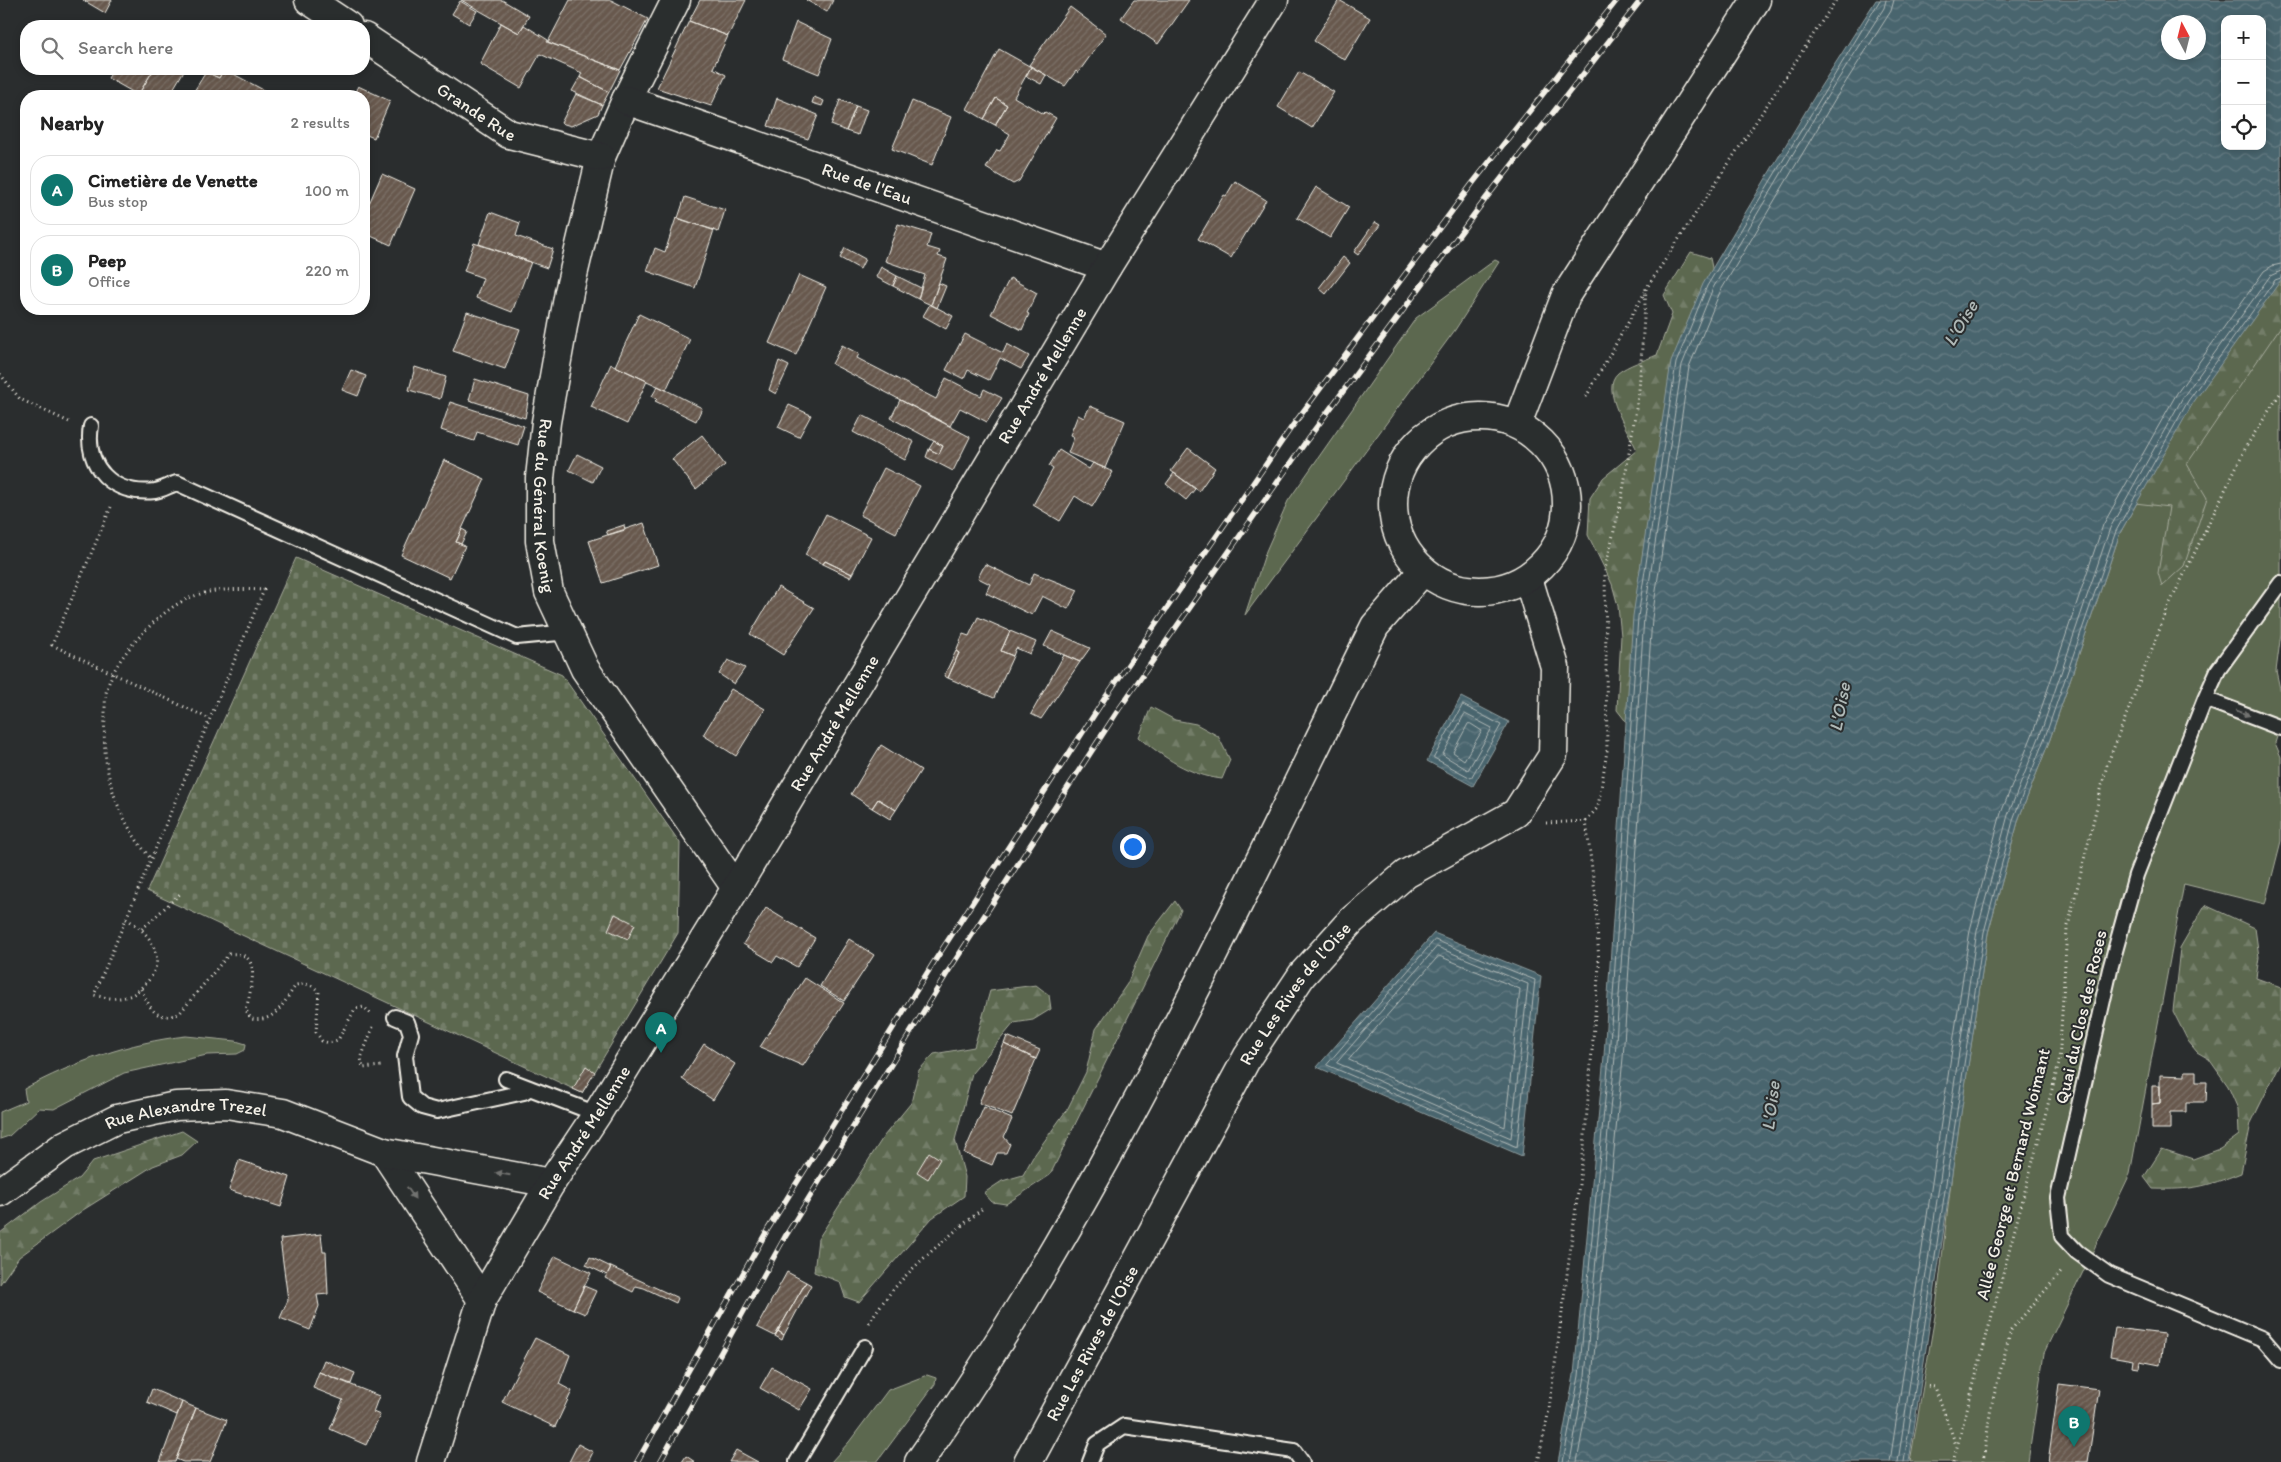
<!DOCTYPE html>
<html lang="en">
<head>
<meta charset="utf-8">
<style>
	body { margin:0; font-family:Itim,sans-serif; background:#f6f6f6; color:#222 }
	.controls { position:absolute; right:15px; top:15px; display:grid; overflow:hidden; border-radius:10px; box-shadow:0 2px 8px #0003 }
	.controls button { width:45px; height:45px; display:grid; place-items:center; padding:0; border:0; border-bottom:1px solid #e0e0e0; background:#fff; color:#222; font:25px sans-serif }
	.compass { position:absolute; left:2161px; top:15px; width:45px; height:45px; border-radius:50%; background:#fff; box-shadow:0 2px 8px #0003; rotate:353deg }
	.you { position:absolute; left:1132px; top:846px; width:18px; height:18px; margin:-12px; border:4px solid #fff; border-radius:50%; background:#1a73e8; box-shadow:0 0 0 8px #1a73e833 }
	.badge { display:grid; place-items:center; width:32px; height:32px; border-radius:50%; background:#0f766e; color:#fff; font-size:16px; font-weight:700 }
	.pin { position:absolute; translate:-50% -41px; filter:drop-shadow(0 1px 2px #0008) }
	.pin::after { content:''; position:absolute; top:26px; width:18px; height:15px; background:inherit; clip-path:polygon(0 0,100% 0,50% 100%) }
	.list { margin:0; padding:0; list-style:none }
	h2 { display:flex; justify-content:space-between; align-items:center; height:65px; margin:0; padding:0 20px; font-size:21px }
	h2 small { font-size:16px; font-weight:400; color:#767676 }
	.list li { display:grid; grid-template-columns:32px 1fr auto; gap:15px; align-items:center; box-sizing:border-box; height:70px; margin:0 10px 10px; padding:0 10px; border:1px solid #e0e0e0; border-radius:20px }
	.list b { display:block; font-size:19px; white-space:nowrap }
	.list p { margin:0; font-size:16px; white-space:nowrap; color:#767676 }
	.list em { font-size:16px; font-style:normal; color:#767676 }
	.icon { flex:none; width:28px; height:28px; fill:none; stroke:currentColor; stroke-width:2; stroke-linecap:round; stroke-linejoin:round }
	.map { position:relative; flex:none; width:2281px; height:1462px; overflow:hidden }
	.search { position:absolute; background:#fff; box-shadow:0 2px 8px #0003; left:20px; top:20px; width:350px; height:55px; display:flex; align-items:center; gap:12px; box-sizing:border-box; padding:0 18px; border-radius:20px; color:#767676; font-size:19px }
	.panel { position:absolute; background:#fff; box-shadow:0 2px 8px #0003; left:20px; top:90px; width:350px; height:225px; border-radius:20px }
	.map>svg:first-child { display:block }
	.grass { fill:#5b674f; stroke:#a8ac9c }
	.forest { fill:url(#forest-firs); stroke:#a8ac9c }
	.cemetery { fill:url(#cemetery-stones); stroke:#a8ac9c }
	.water { fill:url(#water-waves); stroke:#8e9d9f; fill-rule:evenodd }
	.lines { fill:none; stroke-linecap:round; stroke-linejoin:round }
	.shore { stroke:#b0b9b7; stroke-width:1 }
	.building { fill:url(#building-hatch); stroke:#f4f1e8 }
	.service-casing { stroke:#f4f1e8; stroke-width:18 }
	.minor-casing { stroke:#f4f1e8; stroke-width:31 }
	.tertiary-casing { stroke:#f4f1e8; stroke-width:31 }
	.secondary-casing { stroke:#f4f1e8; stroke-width:31 }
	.path { stroke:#f4f1e8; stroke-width:3; stroke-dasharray:1 4; stroke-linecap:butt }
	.service { stroke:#2a2d2e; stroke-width:14 }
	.minor { stroke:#2a2d2e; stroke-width:28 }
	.tertiary { stroke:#2a2d2e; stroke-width:28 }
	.secondary { stroke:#2a2d2e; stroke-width:28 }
	.rail-casing { stroke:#f4f1e8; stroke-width:5.5 }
	.rail { stroke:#2a2d2e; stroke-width:4; stroke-dasharray:11; stroke-linecap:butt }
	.oneway { fill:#71726f }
	.labels { text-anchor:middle; stroke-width:4; stroke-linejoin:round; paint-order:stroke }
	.street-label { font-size:18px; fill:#f4f1e8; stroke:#2a2d2e }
	.water-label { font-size:19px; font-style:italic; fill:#b0b9b7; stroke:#2a2d2e }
</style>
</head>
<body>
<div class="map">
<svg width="2281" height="1462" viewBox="0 0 2281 1462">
	<defs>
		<pattern id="forest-firs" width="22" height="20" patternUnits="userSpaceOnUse" patternTransform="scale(1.25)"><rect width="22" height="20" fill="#5b674f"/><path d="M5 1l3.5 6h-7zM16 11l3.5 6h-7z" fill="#737d68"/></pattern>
		<pattern id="cemetery-stones" width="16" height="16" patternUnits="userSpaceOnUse" patternTransform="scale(1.25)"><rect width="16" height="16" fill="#5b674f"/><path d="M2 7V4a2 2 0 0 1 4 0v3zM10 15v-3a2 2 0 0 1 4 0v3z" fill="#737d68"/></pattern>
		<pattern id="water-waves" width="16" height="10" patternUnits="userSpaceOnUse" patternTransform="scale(1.25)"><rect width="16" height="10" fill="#4a656e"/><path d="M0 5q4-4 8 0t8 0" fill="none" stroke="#657c83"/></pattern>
		<pattern id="building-hatch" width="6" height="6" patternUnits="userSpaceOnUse" patternTransform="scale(1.25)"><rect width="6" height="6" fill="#67594e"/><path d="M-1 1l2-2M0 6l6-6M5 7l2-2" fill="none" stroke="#7d7168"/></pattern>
	</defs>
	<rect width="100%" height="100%" fill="#2a2d2e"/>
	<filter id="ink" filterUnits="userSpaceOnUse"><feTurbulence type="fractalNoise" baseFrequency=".02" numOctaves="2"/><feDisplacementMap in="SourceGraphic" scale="10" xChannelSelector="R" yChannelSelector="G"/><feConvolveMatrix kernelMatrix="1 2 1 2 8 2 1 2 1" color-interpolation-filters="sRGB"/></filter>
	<g filter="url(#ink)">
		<!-- grass -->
		<path class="grass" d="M1495,260l4,2 -44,68 -210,285 21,-64 22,-50 128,-183z
			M2281,280v353l-5,38 5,22v31l-6,19 6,14v84l-16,63 -81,-20 -54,290 -86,179 -16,109h-118l25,-146 18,-151 35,-232 31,-115 31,-79 70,-206 73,-130z
			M186,1036l50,5 10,3 -1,6 -8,4 -30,1 -83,18 -70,36 -15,-1 -30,28 -9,3v-27l26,-11 -2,-12c50,-27 106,-47 162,-53z
			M927,1375l9,3 -1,6 -58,78h-46l18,-20 39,-52z"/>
		<!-- forest -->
		<path class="forest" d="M1691,252l19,6 5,24 -80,451 -18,-23 4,-74 -3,-30 -6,-22 -24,-49 2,-37 13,-20 34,-28c-8,-18 -38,-61 -19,-77 10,-8 27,-13 39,-18l15,-41 -8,-19z
			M2281,275v51l-94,138 20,34 -23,68 -22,20 -4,-13 11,-66 -34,-4 6,-27z
			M1151,707l24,13 21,4 22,12 12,24 -8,19c-33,-4 -58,-21 -83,-42z
			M1175,901l6,9 -131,265 -44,29 -14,-2 -8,-9 18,-12 21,-6 10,-18 35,-49 18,-36 10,-43 31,-45 21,-48z
			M2205,905l50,23 4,29 -3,21 25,9v75l-30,61 -10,50c-36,14 -49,17 -88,16l-9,-12 18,-28 31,10 27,-10 19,-14 -1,-26 -10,-23 -19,-27 -12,-7 -9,-11 -15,-30 7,-63z
			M1036,985l13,10 2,14 -18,11 -19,3 -42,50 -17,67 10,37 -1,19 -32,22 -73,84 -14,-5 -5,-15 -26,-10 4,-33 66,-103 27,-33 8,-33 15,-16 40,-7 16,-56z
			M182,1131l15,10 -15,14 -29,11 -70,44 -64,47 -19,27v-51l41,-31 38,-24 14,-17z"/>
		<!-- cemetery -->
		<path class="cemetery" d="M296,558l266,117 118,168 -2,90 -96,160 -435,-202z"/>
		<!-- water -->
		<path class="water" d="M1876,0h405v280l-88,123 -73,130 -70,206 -31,79 -31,115 -79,529h-351l16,-87 30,-319 29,-440 38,-254 32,-78 116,-195zM2225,19h37v127h-37zM2168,22h30v30h-30z
			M1461,697l48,25 -36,64 -46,-25z
			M1434,933l107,43 -19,180 -205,-89z"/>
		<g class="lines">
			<!-- shore -->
			<path class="shore" d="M1463,705l38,20 -30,53 -37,-20z
				M1465,714l27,14 -24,42 -25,-15z
				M1471,724l11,7 -18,29 -11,-8 15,-28z
				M1435,940l100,40 -18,167 -190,-82z
				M1437,947l91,37 -17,154 -174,-75z
				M1439,956l81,33 -15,138 -156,-67z
				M1563,1462l16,-86 30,-319 29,-440 38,-254 31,-77 173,-286
				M1570,1462l15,-86 30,-319 29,-440 38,-252 31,-77 115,-193 56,-87 2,-8
				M1577,1462l15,-85 31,-319 29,-440 37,-251 31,-75 115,-193 56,-88 3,-11
				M1890,1462l80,-532 31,-117 32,-80 70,-208 74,-132 87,-122 8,-5 9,-2
				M1898,1462l79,-531 31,-116 32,-80 70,-207 73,-131 87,-121 11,-5
				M1904,1462l80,-530 30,-115 31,-80 71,-206 72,-130 87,-121 6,-2"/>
		</g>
		<!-- building -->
		<path class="building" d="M83,0h29l-7,13z
			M461,0h41l27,16 -10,17z
			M570,0h41l37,19 -28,51 -72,-28z
			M700,0h46l-18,36 -39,-15z
			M806,0h27l-6,12z
			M1134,0h55l-31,44 -37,-26z
			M1339,0l31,18 -25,42 -31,-19z
			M460,1l17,10 -8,13 -17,-10z
			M1070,7l36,27 -28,39 -2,-2 -11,15 -36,-21z
			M689,21l39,15 -15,32 13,7 -15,31 -54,-18z
			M796,22l36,17 -13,35 -37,-15z
			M501,23l18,10 5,-8 24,15 -1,2 73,28 -11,22 -29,-15 2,-4 -42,-19 -19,34 -41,-24z
			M999,49l32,18 -17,30 29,17 2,-2 11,6 -37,63 -6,3 -27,-16 11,-18 3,1 10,-17 -15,-9 12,-20 -11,-7 -12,21 -17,-10z
			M1031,67l15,8 -5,9 -15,-8z
			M114,69h40l-16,26 -30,-17z
			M154,69h31l-16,27 -31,-1z
			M207,69h17l-5,9 -13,-6z
			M224,69l47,25 -1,2h-79l15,-24 13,6z
			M1299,72l35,20 -22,36 -34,-21z
			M580,77l29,15 -7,13 -30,-14z
			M358,86l32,15 -16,37 -10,-4v-38h-11z
			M576,94l26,11 -4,9 -27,12 -10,-3z
			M814,97l10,4 -2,5 -10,-3z
			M777,98l41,17 -10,24 -40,-13z
			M996,98l11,7 -12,20 -11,-6z
			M840,100l16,6 -10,25 -15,-6z
			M912,101l39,16 -19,48 -40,-16z
			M856,106l11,4 -9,25 -12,-4z
			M382,174l33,15 -24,56 -27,-12v-18z
			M1235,181l31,19 -35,58 -33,-19 26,-44 2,1z
			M1316,187l33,20 -19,31 -33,-20z
			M685,197l40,13 -7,22 -40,-14z
			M490,212l30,11 -4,13 37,13 -6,19 -68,-24z
			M676,218l38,12 -19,58 -48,-17 8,-23 10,4z
			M1375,222l5,3 -22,30 -4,-3z
			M898,224l33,10 -4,13 13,4 -2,5 9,3 -16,46 -13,-6 7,-24 -40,-14z
			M474,243l57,19 -19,50 -36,-14 7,-20 -19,-7z
			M845,248l20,11 -5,10 -20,-11z
			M1343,257l7,6 -24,31 -7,-6z
			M881,267l16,9 -4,10 -17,-9z
			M799,275l27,12 -30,68 -27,-12z
			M897,276l24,12 -3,11 -25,-13z
			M1010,278l27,15 -10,20 2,1 -7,16 -31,-16z
			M939,283l7,3 -9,22 -6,-3z
			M930,304l23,12 -7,13 -23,-13z
			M467,312l53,17 -15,40 -52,-18z
			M639,314l51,25 -24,51 -51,-24z
			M965,334l38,19 4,-9 22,12 -8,13 -21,-11 -11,22 -21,-10 -4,9 -18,-9z
			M842,345l17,9 -2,4 79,41 10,-21 35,18 3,-7 18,9 -15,24 -27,-14 -10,18 -118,-62z
			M779,361l10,5 -13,28 -7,-4z
			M611,364l36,17 -20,43 -36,-17z
			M415,367l31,10 -6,22 -31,-9z
			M351,370l15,6 -8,20 -16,-6z
			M475,379l54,17 -4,22 -56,-18z
			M658,386l44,22 -6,13 -41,-20 2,-2 -5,-3z
			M900,400l70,37 -17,34 -27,-14 3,-8 10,5 4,-8 -52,-28z
			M450,402l74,24 -6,19 -41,-13 -3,9 -33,-11z
			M789,405l22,10 -12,22 -21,-10z
			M1090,406l35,15 -20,47 -37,-15 6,-16 -4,-2 8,-20 6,3z
			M862,415l52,27 -9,18 -52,-28z
			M702,435l23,30 -29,24 -24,-30z
			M934,441l9,5 -4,8 -10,-5z
			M1188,448l27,20 -16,23 -28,-20z
			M1059,450l30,19 4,-6 20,9 -21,35 -17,-11 -15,25 -27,-16 20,-36 -4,-3z
			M577,454l24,12 -8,16 -24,-12z
			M444,460l41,19 -29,63 9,4 -15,32 -49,-23z
			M884,468l36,18 -24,47 -36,-18z
			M1174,473l21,16 -9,11 -20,-16z
			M826,514l45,23 -19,37 -27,-13 -2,3 -18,-9z
			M644,523l14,42 -55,18 -14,-42z
			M624,525l1,5 -17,5 -2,-4z
			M462,529l5,3 -6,12 -5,-2z
			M825,561l27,13 -2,3 -27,-13z
			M985,564l44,21 5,-12 44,17 -10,19 -26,-13 -10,19 -46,-22 4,-9 -12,-6z
			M778,587l36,21 -31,47 -33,-21z
			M978,617l32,14 -9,20 12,5 -19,42 -46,-20 11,-25 -3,-2 7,-17 6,2z
			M1010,631l26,11 -6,12 -14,-6 -3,8 -12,-5z
			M1052,631l38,17 -10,14 -36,-16z
			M956,651l3,2 -11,25 -4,-2z
			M1064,655l16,7 -39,57 -10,-5z
			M728,660l17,8 -11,16 -15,-10z
			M731,689l34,20 -29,47 -33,-21z
			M881,745l40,25 -25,40 -18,-11 -6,9 -21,-14z
			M878,799l18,11 -6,9 -18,-11z
			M766,908l49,30 -18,29 -20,-11 -4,6 -30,-18z
			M615,914l20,10 -7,15 -20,-9z
			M849,939l25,16 -30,46 -24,-15z
			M805,978l39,25 -41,63 -43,-19z
			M1007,1036l33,14 -4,9 -32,-15z
			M704,1044l31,20 -22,36 -31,-21z
			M1004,1044l32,15 -24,57 -33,-13z
			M586,1066l9,6 -13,21 -9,-4z
			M2185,1071h11v11h11l-1,20h-20v10h-16v17h-18v-25l8,-1v-28l25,1z
			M2152,1086h8v17l-8,1z
			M984,1107l28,12 -8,18 6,7 -4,9h-9l-5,12 -28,-12z
			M929,1152l11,7 -12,20 -11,-7z
			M239,1160l51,17 -9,30 -52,-17z
			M321,1234l2,18h3l2,42 -11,1 2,11 -9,24 -30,-12 8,-18 -8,-61z
			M555,1256l36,17 -18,36 -36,-17z
			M590,1257l21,10 -4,8 -21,-10z
			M611,1267l67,31 -2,5 -32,-15 -8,-2 -3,6 -28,-14z
			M787,1272l19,10 -31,54 -18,-9z
			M806,1282l5,3 -27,50 -6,-4z
			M584,1286l12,5 -11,23 -12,-5z
			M2115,1328l49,6 -4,31 -20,-4 -1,7 -7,-1 1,-7 -23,-4z
			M778,1331l6,4 -2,5 -7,-4z
			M535,1338l35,17 -11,29 13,7 -17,36 -53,-25z
			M324,1360l31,13 -4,11 -32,-12z
			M772,1367l40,22 -13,21 -39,-22z
			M319,1372l60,24 -6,16 7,3 -14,30 -36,-16 13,-29 -30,-12z
			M2059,1384l40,5 -11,73h-40z
			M152,1389l30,13 -5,13 -30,-13z
			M182,1402l14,6 -21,54h-15z
			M196,1408l31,12 -17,42h-27l-7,-3z
			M578,1444l15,8 -5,10h-19z
			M736,1450l22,12h-29z
			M686,1456l9,6h-13z"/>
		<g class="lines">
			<!-- service casing -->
			<g class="service-casing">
				<path id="service" d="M91,426c-7,41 22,70 64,65 7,-1 15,-6 22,-8l340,154 52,-5
					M2281,583l-63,87 -13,29 -69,176 -26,94 -52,229 4,38 15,16 32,23 154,64 18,21
					M2205,699l76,29
					M395,1017l12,5 4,12 -6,22 5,41 12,10 15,4 87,-19 6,-4
					M506,1079l91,35
					M797,1462l68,-115
					M1090,1462l7,-18 27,-18 170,25 8,11"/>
			</g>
			<!-- minor casing -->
			<g class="minor-casing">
				<g id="minor">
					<path d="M309,0l39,26"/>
					<path id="s1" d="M676,0l-50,100 -25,57 -32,135 -23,130 -6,56v63l9,51 36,77 151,219"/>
					<path id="s2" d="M364,37l145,97 92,23"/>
					<path id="s3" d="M626,100l481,167"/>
					<path id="s4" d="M1028,1462l220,-406 54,-81 49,-54 55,-47 110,-61 37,-58 2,-88 -27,-89"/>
				</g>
			</g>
			<!-- tertiary casing -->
			<g class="tertiary-casing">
				<g id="tertiary">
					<path d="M384,1152l98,148"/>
					<path id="s5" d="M0,1192l65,-47 52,-26 59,-13 50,-2 57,9 101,39 167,31"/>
					<path id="s6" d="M431,1462l51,-162 69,-117 46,-69 139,-226 371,-621 167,-267"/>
				</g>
			</g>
			<!-- secondary casing -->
			<g class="secondary-casing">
				<path id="secondary" d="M1393 504a87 87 0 1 1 174 0a87 87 0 1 1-174 0Z
					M1517,424l49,-129 190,-295
					M919,1462c183,-260 315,-552 456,-836l48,-55"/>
			</g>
			<!-- path -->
			<path class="path" d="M0,374l20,25 49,23
				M1586,397l59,-105
				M111,507l-59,138 158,74
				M1546,823l40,-2 12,-14 9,-56 -2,-182 17,-72 17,-107 7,-101 190,-289
				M126,919c23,12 43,39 21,63 -5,5 -11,12 -18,14 -12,4 -23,2 -35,-1l170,-405c-24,-1 -52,-2 -75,8 -18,8 -34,22 -48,37 -15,16 -30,35 -35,58 -1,8 -1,18 -1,26 -4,54 12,99 46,140
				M142,929l40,-37
				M141,989c10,20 13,32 38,25l50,-60c36,-4 21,36 17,56l5,9c25,4 32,-16 45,-34 11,-2 16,-1 23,7l-3,40 6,9 7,2 9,-3 17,-31 9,-2 7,7
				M373,1027l-12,31 2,10 18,-2v-3
				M869,1323c28,-47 71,-79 113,-114
				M1928,1386l7,1 21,58
				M1538,1462l11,-52 35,-263 15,-181 -3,-65 -10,-80
				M1953,1462l106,-399 8,-133 40,-165 62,-160 78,-160 34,-53
				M1983,1462l8,-55 20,-77 52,-60"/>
			<!-- service -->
			<use href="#service" class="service"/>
			<!-- minor -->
			<use href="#minor" class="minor"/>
			<!-- tertiary -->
			<use href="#tertiary" class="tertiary"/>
			<!-- secondary -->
			<use href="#secondary" class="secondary"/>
			<!-- rail casing -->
			<g class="rail-casing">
				<path id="rail" d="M637,1462l131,-233 166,-267 171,-264 186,-270 181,-244 145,-184
					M660,1462l125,-225 164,-267 170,-261 188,-269 180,-243 154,-197"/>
			</g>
			<!-- rail -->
			<use href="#rail" class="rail"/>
		</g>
		<!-- one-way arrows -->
		<defs><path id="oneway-solid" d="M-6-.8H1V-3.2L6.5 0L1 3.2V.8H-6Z" transform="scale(1.25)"/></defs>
		<g class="oneway">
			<use href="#oneway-solid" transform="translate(2243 713) rotate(21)"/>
			<use href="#oneway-solid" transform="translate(503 1174) rotate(-170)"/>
			<use href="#oneway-solid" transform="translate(411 1193) rotate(56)"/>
		</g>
	</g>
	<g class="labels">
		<!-- street labels -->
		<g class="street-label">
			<text dy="6" stroke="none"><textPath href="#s2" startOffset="135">Grande Rue</textPath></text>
			<text dy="6" stroke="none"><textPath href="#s3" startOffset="255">Rue de l'Eau</textPath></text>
			<text dy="6" stroke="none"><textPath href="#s6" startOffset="1251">Rue André Mellenne</textPath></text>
			<text dy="6" stroke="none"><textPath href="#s1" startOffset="529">Rue du Général Koenig</textPath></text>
			<text dy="6" stroke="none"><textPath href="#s6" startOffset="846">Rue André Mellenne</textPath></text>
			<text dy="6" stroke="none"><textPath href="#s4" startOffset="540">Rue Les Rives de l'Oise</textPath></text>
			<text transform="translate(2081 1017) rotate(-77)" y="6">Quai du Clos des Roses</text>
			<text dy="6" stroke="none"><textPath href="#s5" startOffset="208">Rue Alexandre Trezel</textPath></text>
			<text dy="6" stroke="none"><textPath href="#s6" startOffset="366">Rue André Mellenne</textPath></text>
			<text transform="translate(2013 1174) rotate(-76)" y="6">Allée George et Bernard Woimant</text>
			<text dy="6" stroke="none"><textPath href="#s4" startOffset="135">Rue Les Rives de l'Oise</textPath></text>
		</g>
		<!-- water labels -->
		<g class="water-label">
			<text transform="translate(1960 323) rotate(-59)" y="7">L'Oise</text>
			<text transform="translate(1839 707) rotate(-79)" y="7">L'Oise</text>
			<text transform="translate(1770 1106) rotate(-83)" y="7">L'Oise</text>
		</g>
	</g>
</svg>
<div class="controls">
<button>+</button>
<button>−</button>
<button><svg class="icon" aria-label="locate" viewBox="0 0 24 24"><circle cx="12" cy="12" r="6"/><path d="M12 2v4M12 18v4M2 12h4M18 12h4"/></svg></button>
</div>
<svg class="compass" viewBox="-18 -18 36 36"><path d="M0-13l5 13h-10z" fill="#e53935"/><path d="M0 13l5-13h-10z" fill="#767676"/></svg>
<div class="you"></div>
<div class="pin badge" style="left:661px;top:1053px">A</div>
<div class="pin badge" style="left:2074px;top:1447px">B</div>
<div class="search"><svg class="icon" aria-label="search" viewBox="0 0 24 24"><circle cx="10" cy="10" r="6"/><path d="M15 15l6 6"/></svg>Search here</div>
<section class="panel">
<h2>Nearby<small>2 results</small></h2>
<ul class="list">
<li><span class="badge">A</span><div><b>Cimetière de Venette</b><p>Bus stop</p></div><em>100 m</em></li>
<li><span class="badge">B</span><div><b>Peep</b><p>Office</p></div><em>220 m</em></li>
</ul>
</section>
</div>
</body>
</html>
